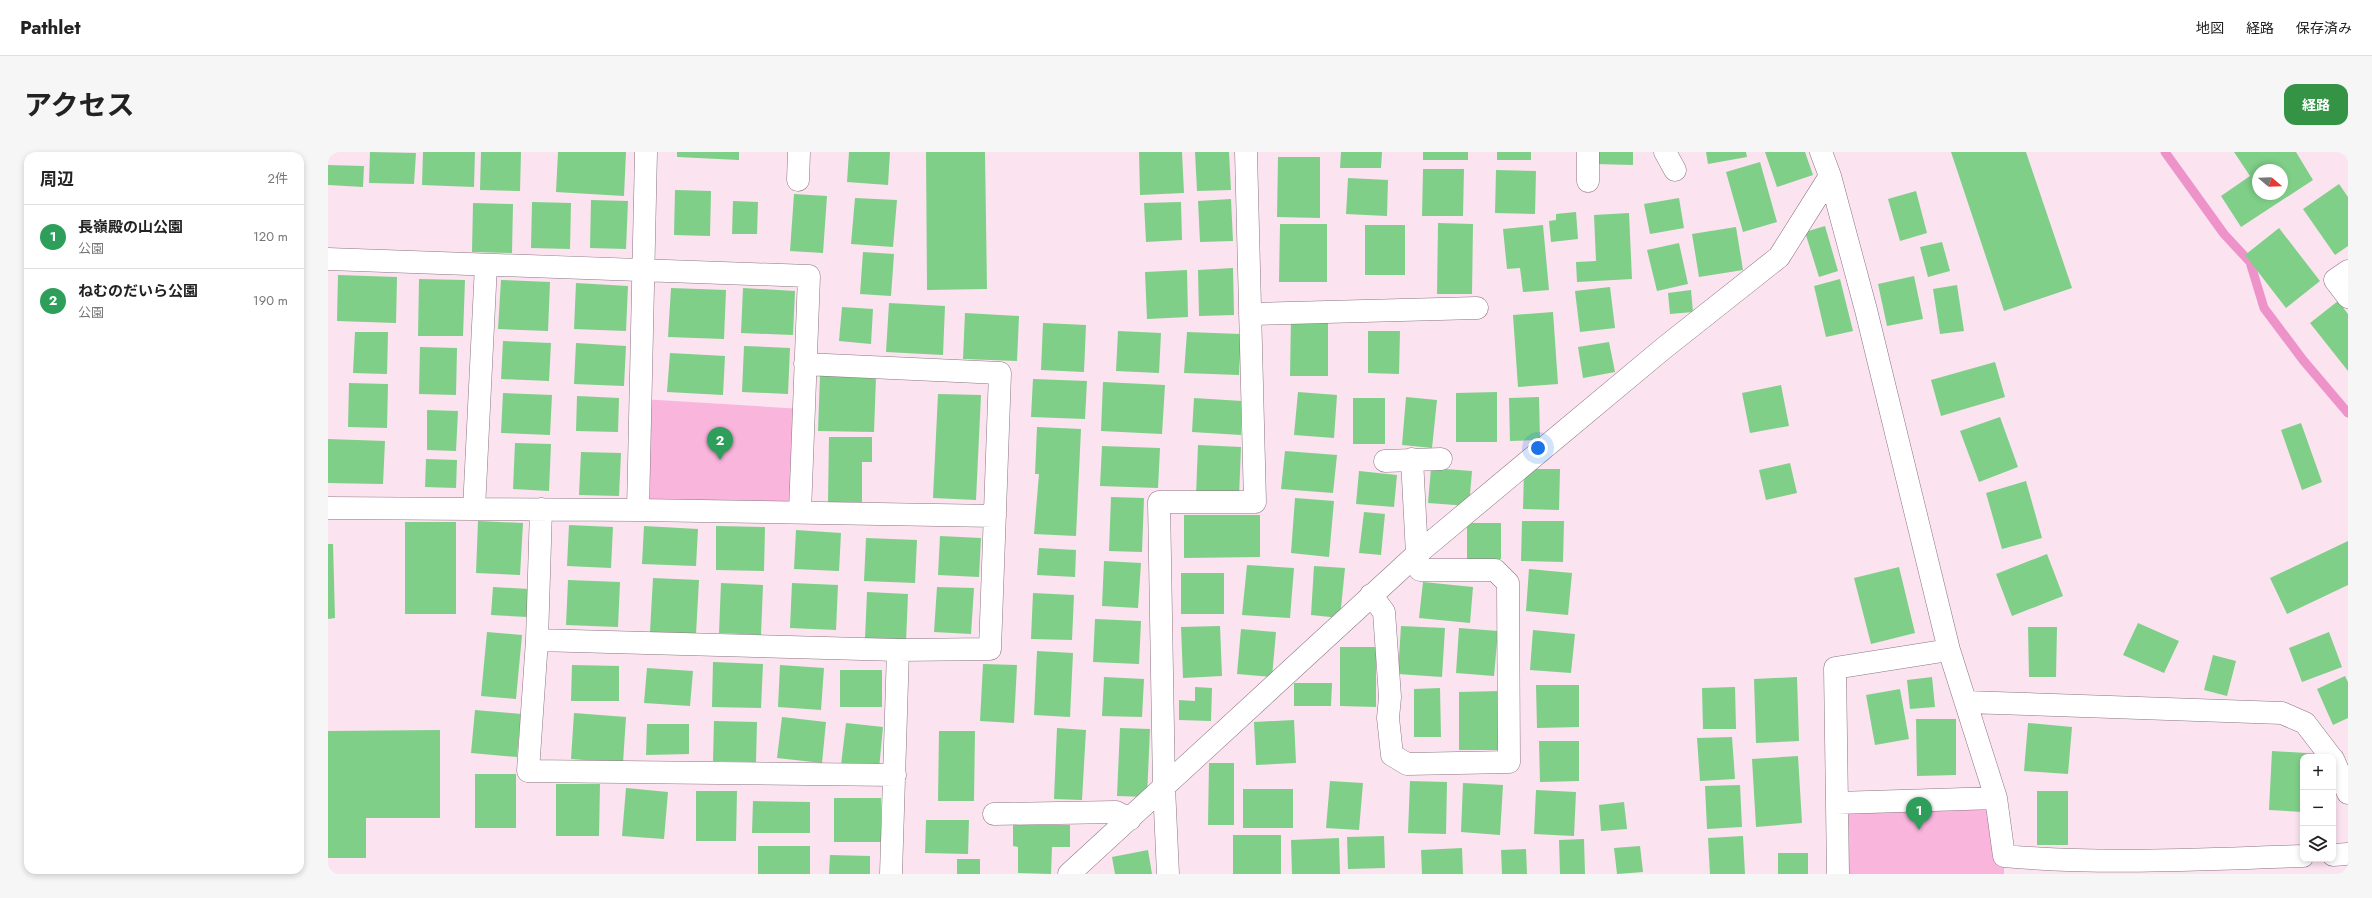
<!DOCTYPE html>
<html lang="ja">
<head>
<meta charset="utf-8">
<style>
	body { margin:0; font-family:Jost,"Noto Sans JP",sans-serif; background:#f6f6f6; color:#222 }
	.controls { position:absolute; right:12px; bottom:12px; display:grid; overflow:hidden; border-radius:8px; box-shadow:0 2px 6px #0003 }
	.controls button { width:36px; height:36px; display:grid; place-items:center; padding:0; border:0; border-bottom:1px solid #e0e0e0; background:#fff; color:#222; font:20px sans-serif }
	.compass { position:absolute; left:1924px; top:12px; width:36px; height:36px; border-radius:50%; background:#fff; box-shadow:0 2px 6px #0003; rotate:109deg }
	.you { position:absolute; left:1210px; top:296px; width:14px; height:14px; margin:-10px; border:3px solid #fff; border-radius:50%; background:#1a73e8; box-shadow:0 0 0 6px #1a73e833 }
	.badge { display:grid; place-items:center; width:26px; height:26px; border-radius:50%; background:#359346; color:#fff; font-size:13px; font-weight:700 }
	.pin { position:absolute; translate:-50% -33px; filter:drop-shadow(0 1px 2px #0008) }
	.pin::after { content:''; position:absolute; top:21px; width:14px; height:12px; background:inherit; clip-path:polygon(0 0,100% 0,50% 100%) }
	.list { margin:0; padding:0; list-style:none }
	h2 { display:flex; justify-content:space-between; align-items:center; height:52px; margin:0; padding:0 16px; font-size:17px }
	h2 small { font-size:13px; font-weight:400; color:#767676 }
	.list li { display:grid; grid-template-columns:26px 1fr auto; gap:12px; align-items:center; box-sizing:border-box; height:64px; padding:0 16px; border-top:1px solid #e0e0e0 }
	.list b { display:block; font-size:15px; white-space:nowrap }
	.list p { margin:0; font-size:13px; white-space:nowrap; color:#767676 }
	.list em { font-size:13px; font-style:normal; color:#767676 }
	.icon { flex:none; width:22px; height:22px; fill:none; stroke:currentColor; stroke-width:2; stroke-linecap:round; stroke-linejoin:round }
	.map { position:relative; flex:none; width:2020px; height:722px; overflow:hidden; border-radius:12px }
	header { display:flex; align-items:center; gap:24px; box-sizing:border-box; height:56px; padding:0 20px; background:#fff; border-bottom:1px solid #e0e0e0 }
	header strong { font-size:19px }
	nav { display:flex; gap:22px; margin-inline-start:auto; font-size:14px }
	.intro { display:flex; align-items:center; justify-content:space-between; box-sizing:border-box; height:96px; padding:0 24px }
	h1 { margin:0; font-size:28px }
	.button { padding:10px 18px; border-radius:12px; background:#359346; color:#fff; font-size:14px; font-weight:700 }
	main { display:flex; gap:24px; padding:0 24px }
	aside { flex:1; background:#fff; border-radius:12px; box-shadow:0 2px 6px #0003 }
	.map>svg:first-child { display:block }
	.green { fill:#fab5dd }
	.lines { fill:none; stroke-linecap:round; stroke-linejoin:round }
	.stream { stroke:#ed93c9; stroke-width:9 }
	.building { fill:#7fcf88; fill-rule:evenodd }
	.minor-casing { stroke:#8b7581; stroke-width:23 }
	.minor { stroke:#fff; stroke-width:22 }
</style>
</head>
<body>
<header>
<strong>Pathlet</strong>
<nav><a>地図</a><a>経路</a><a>保存済み</a></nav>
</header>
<div class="intro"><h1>アクセス</h1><a class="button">経路</a></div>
<main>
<aside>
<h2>周辺<small>2件</small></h2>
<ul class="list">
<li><span class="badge" style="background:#2e9e5b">1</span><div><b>長嶺殿の山公園</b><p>公園</p></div><em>120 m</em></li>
<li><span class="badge" style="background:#2e9e5b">2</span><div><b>ねむのだいら公園</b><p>公園</p></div><em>190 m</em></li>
</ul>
</aside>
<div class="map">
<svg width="2020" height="722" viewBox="0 0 2020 722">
	<rect width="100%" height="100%" fill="#fbe3f0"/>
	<!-- green -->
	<path class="green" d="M313,247l162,10 -3,103 -162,-2z
		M1668,646l8,58v18h-166l-1,-71z"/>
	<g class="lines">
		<!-- stream -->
		<path class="stream" d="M1837,0l59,82 26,28 14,46 39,52 45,53"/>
	</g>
	<!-- building -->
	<path class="building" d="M42,0l46,1 -2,31 -45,-1z
		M95,0h52l-1,35 -52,-2z
		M153,0h40l-1,39 -40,-1z
		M230,0h68l-2,44 -68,-4z
		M349,0h62v8l-62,-3z
		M521,0h41l-2,33 -41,-3z
		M598,0h59l2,137 -60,1z
		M811,0h43l2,41 -44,2z
		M867,0h34l2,38 -34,1z
		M1013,0h41l-1,16h-41z
		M1095,0h45v8h-45z
		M1169,0h34v8h-34z
		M1267,0h38v13l-38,-1z
		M1378,0h40l1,5 -39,7z
		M1437,0h40l8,23 -36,12z
		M1623,0h75l46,136 -68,23z
		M1906,0h62l17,28 -72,47 -20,-31 29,-20zM1930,18h24v24h-24z
		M950,5h42v61l-43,-1z
		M1432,10l17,60 -34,10 -17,-60z
		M0,13l36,1 -1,21 -35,-2z
		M1095,17h41l-1,47h-41z
		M1168,18l40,1 -1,43 -40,-1z
		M1020,26l40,2 -1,36 -41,-2z
		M2011,32l9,13v49l-13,9 -32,-46z
		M347,38l36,1 -1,45 -36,-1z
		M1588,39l11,42 -27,8 -12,-42z
		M466,42l33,2 -4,57 -33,-2z
		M527,46l42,2 -4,47 -42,-3z
		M1351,46l5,30 -34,6 -6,-30z
		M903,47l2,42 -33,1 -2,-41z
		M263,48l37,1 -2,48 -36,-1z
		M405,49l25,1 -1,32h-25z
		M204,50l39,1 -1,46 -39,-1z
		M853,50l1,38 -36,2 -2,-39z
		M145,51l40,1 -1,49 -40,-1z
		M1248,60l2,27 -27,3 -2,-21 7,-1v-6z
		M1301,61l3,66 -55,3 -1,-20 20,-1 -2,-46z
		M1110,71l35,1 -1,70h-35z
		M952,72h47v58h-48z
		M1037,73h40v50h-40z
		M1215,73l6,65 -26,2 -3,-24 -13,1 -4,-40z
		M1497,74l13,45 -19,6 -14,-45z
		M1408,75l7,43 -44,7 -7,-43z
		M1951,76l41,53 -34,27 -41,-53z
		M1614,90l8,29 -22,6 -8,-30z
		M1351,91l9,41 -31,7 -10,-41z
		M535,100l31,2 -3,42 -31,-2z
		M905,116l1,47 -35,1 -1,-46z
		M859,118l1,47 -41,2 -2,-47z
		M10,123l59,2 -1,46 -59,-2z
		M1586,124l9,43 -36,7 -9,-42z
		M91,127l46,1 -2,56h-45z
		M1512,127l13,52 -27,6 -12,-51z
		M173,128l49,2 -2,49 -50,-2z
		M248,131l52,3 -2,45 -52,-2z
		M1629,133l7,46 -24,3 -7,-45z
		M1282,135l5,41 -35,4 -5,-41z
		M343,136l55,2 -2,49 -56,-2z
		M415,136l52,3 -2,44 -52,-2z
		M1363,138l2,22 -23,2 -2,-21z
		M2010,149l10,13v57l-38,-48z
		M561,151l56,3 -2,49 -57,-3z
		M514,155l31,2 -2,35 -32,-3z
		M1225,160l5,72 -40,3 -5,-72z
		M637,161l54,3 -2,45 -54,-2z
		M963,165l37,1v58h-38z
		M715,171l43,2 -2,47 -43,-2z
		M790,179l43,2 -2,40 -43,-2z
		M1040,179h32l-1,43 -31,-1z
		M27,180h33l-1,42 -34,-1z
		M859,180l54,2 -2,41 -55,-2z
		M175,189l48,2 -2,38 -48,-2z
		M1281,190l6,30 -32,6 -5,-31z
		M248,191l50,3 -2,40 -50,-2z
		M416,194l46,2 -2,46 -46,-2z
		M92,195l37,1 -1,47 -37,-1z
		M342,201l55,3 -2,39 -56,-3z
		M1667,210l10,35 -64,19 -10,-36z
		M492,223l56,2 -2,55 -56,-1z
		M705,227l54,2 -2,38 -54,-2z
		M775,230l62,3 -3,49 -61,-3z
		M21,231l39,1 -1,44 -39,-1z
		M1453,233l8,41 -39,7 -8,-40z
		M970,240l39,3 -3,43 -40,-3z
		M1169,240v50h-41v-49z
		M175,241l49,2 -2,40 -49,-2z
		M610,242l43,1 -5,105 -43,-2z
		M249,244l42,2 -1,34 -42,-1z
		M1078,245l31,3 -5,48 -30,-3z
		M1211,245l1,43 -30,1 -1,-43z
		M866,246l48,3 -1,34 -49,-3z
		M1025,246h32v46h-32z
		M99,258l31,1 -2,40 -29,-1z
		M1672,265l18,50 -39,15 -19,-51z
		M1973,271l21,59 -20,8 -21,-60z
		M709,275l44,2 -5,107 -42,-2 5,-60h-4z
		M501,285h43v25h-10v40h-34z
		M0,287l57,2 -2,43 -55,-1z
		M187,291l36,1 -2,47 -36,-2z
		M870,293l43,2 -2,50 -43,-2z
		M774,294l58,2 -2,40 -58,-2z
		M957,299l52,4 -4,38 -52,-4z
		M253,300l40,1 -2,43 -40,-1z
		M98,307l31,1 -1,28 -31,-1z
		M1462,311l7,30 -31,7 -7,-30z
		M1103,316l41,3 -3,35 -41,-3z
		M1196,317h36l-1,41 -36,-1z
		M1031,319l38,4 -3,32 -38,-3z
		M1698,329l16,57 -40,11 -16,-56z
		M783,345l33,1 -2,54 -33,-1z
		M967,346l39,3 -5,56 -38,-4z
		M1036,360l21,2 -4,41 -22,-2z
		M856,363h76v42l-76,1z
		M150,369l45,2 -3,52 -44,-2z
		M1194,369h42l-1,41 -42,-1z
		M77,370h51v92h-51z
		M1139,371h34v36h-34z
		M241,373l44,2 -2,41 -44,-2z
		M316,374l54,3 -2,37 -54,-2z
		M388,374l49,1 -1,44 -48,-1z
		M468,378l45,3 -2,38 -45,-2z
		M612,384l41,2 -2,39 -41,-2z
		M538,386l51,2 -2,43 -51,-2z
		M2020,389v44l-61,29 -17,-36z
		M0,392h5l2,74 -7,1z
		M711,396l37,2 -1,27 -38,-2z
		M1719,402l16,42 -51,20 -16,-42z
		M776,409l37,2 -3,45 -36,-2z
		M919,413l47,3 -4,50 -48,-3z
		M986,414l31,2 -5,50 -29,-3z
		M1571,415l16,66 -44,11 -17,-66z
		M1201,417l43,4 -4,42 -42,-4z
		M853,421h43v41h-43z
		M325,426l46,2 -3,54 -46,-2z
		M240,428l52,2 -2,45 -52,-2z
		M1095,430l50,5 -3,36 -51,-5z
		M393,431l42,2 -2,50 -42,-2z
		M464,431l46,2 -2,45 -46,-2z
		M165,435l36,2 -2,28 -36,-2z
		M609,435l37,1 -3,46 -37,-2z
		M539,440l41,2 -2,48 -41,-3z
		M705,441l41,2 -2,45 -41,-1z
		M767,467l46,2 -2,43 -46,-2z
		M1810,471l41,18 -15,32 -41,-18z
		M892,474l2,50 -39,2 -2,-51z
		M1073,474l44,2 -3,49 -44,-3z
		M1700,475h29l-1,50h-27z
		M1131,476l39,3 -4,45 -38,-3z
		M913,477l35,3 -4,45 -35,-3z
		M1205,478l42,4 -4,39 -41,-3z
		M159,480l35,3 -6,64 -35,-3z
		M2001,480l13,35 -40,15 -13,-34z
		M1012,495h36v60l-36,-1z
		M709,499l36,2 -3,64 -36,-2z
		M1885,503l23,6 -9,35 -23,-6z
		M385,510l50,2 -2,44 -49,-1z
		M655,512l34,1 -3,58 -34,-2z
		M244,513l47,1v35h-48z
		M452,513l44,3 -3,42 -43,-3z
		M319,516l46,3 -3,35 -46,-3z
		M512,518h42v37h-42z
		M2017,524l3,6v36l-15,7 -16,-36z
		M776,525l40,2 -2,38 -40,-1z
		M1469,525l2,64 -43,2 -2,-64z
		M1604,525l3,30 -25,2 -3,-29z
		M966,531h38l-1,23h-37z
		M1208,533h43v42l-42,1z
		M867,535l17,1 -1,33 -32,-1v-20l16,1z
		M1407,535l1,42h-33l-1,-41z
		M1112,536l1,49h-27v-48z
		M1572,537l9,50 -34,6 -9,-50z
		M1172,539v59h-41v-58z
		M147,558l46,4 -4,43 -46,-4z
		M246,561l52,4 -3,46 -52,-4z
		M454,565l44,5 -4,41 -45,-5z
		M1588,567h40v56l-39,1z
		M966,568l2,43 -40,2 -2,-43z
		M386,569l43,1 -1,40 -43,-1z
		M518,571l37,4 -4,42 -38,-4z
		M1700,571l44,4 -4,47 -44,-3z
		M319,572h42v30l-43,1z
		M729,576l29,2 -4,70 -28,-1z
		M792,576l30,1 -3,68 -30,-1z
		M112,578v88h-74v40h-38v-127z
		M611,579h36l-1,70h-36z
		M1404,585l3,42 -35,2 -3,-43z
		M1211,589h40v40l-39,1z
		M1944,599l50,3v3h-19v55l-34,-2z
		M1470,604l4,67 -46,4 -4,-68z
		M881,611h25v62h-26z
		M147,622h41v54h-41z
		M1002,629l33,2 -4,47 -33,-2z
		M1082,629l37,1 -1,52 -38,-1z
		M1135,631l40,2 -3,50 -39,-3z
		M228,632h44l-1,52h-43z
		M1412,633l2,42 -35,2 -2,-43z
		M298,636l42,4 -4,47 -42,-3z
		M915,637h50v39h-50z
		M1208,638l40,2 -2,44 -40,-2z
		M368,639h41l-1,50h-40z
		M1709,639h31v54h-31z
		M506,646h47v44h-47z
		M425,649l57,1v31h-58z
		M1296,650l3,27 -26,2 -2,-26z
		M598,668h43l-1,34 -43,-1z
		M685,673h57v22h-18l-1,27 -33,-1v-26l-5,-1z
		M905,683h48v39h-48z
		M1056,684l1,32 -37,1 -1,-32z
		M1415,684l2,38h-35l-2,-36z
		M1011,686l1,36h-48l-1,-34z
		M1256,687l1,35h-25l-1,-34z
		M430,694h52v28h-52z
		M1312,694l3,26 -26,2 -3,-26z
		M1134,696l1,26h-41l-1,-24z
		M1198,697l1,25h-25l-1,-24z
		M820,698l4,24h-37l-3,-17z
		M1450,701h30v21h-30z
		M502,703l40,1v18h-41z
		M629,707h23v15h-23z"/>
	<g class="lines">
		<!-- minor casing -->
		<g class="minor-casing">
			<path id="minor" d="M1260,0v29
				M1337,0l10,18
				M1493,0l9,24 36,134 83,340 47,148 8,58c99,9 200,3 299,0
				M470,28l1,-28
				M0,107l481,17 -9,236
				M2020,119l-13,9 13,17
				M922,162l227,-6
				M1057,309l56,-2
				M0,356l310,2 357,6
				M146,357l12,-244
				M213,357l-4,131 -9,131 367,4
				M310,358l8,-358
				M1043,443l13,17 6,85 -2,21 4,37 15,9 102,-2 -1,-179 -13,-13h-75l-3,-16 -5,-95
				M209,488l361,10 92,-1 10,-276 -195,-9
				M1638,550l316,11 23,10 26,34
				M2005,607l15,34
				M1509,651l159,-5
				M666,662l122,-2 14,7
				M2005,703l15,-1
				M563,722l7,-224
				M741,722l348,-320 247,-206 115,-91 51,-81
				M840,722l-4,-87 -5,-285h96l-9,-350
				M1510,722l-3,-206 114,-18"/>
		</g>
		<!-- minor -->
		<use href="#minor" class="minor"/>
	</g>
</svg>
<div class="controls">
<button>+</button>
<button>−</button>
<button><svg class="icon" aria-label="layers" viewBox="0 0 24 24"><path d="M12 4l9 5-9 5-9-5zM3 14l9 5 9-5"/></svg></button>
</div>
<svg class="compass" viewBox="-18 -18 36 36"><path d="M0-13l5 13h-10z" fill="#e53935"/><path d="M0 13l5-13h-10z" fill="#767676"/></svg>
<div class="you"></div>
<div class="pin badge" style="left:1591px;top:678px;background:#2e9e5b">1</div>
<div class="pin badge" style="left:392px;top:308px;background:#2e9e5b">2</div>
</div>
</main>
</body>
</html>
